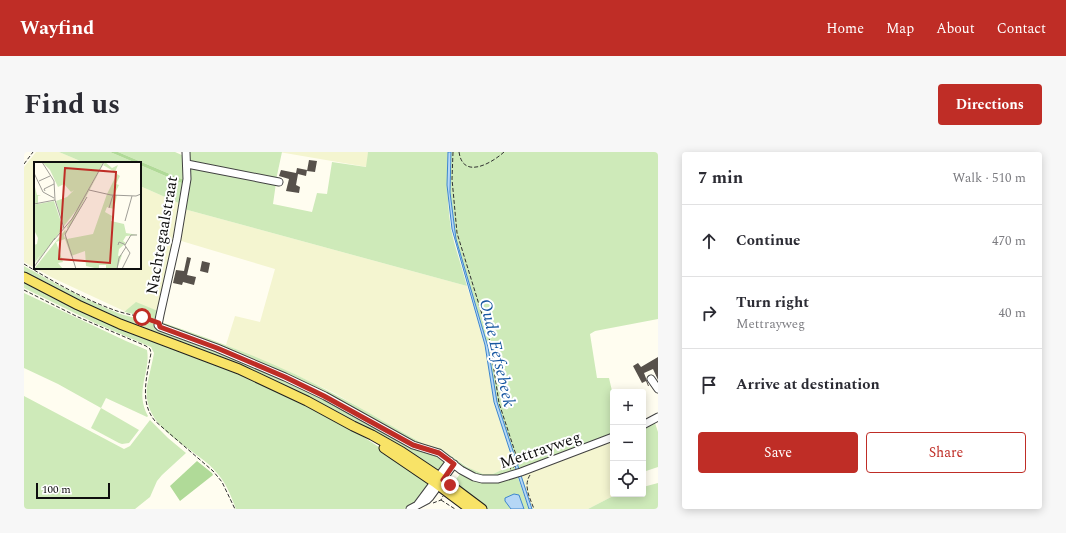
<!DOCTYPE html>
<html lang="en">
<head>
<meta charset="utf-8">
<style>
	body { margin:0; font-family:Spectral,serif; background:#f7f7f7; color:#2b2b33 }
	.controls { position:absolute; right:12px; bottom:12px; display:grid; overflow:hidden; border-radius:4px; box-shadow:0 2px 10px #0003 }
	.controls button { width:36px; height:36px; display:grid; place-items:center; padding:0; border:0; border-bottom:1px solid #e1e1e2; background:#fff; color:#2b2b33; font:20px sans-serif }
	.scale { position:absolute; left:12px; bottom:10px; width:74px; box-sizing:border-box; padding-left:4px; border:2px solid #0e0e0e; border-top:0; font-size:11px; line-height:14px; white-space:nowrap; color:#0e0e0e; -webkit-text-stroke:3px #fff; paint-order:stroke }
	.stop { position:absolute; width:12px; height:12px; margin:-9px; border:3px solid #bf2d26; border-radius:50%; background:#fff }
	.stop.end { background:#bf2d26; border-color:#fff; box-shadow:0 1px 4px #0008 }
	.list { margin:0; padding:0; list-style:none }
	h2 { display:flex; justify-content:space-between; align-items:center; height:52px; margin:0; padding:0 16px; font-size:17px }
	h2 small { font-size:13px; font-weight:400; color:#7c7c81 }
	.list li { display:grid; grid-template-columns:26px 1fr auto; gap:12px; align-items:center; box-sizing:border-box; height:72px; padding:0 16px; border-top:1px solid #e1e1e2 }
	.list b { display:block; font-size:15px; white-space:nowrap }
	.list p { margin:0; font-size:13px; white-space:nowrap; color:#7c7c81 }
	.list em { font-size:13px; font-style:normal; color:#7c7c81 }
	.actions { display:flex; gap:8px; padding:12px 16px }
	.actions a { flex:1; padding:9px 0; border:1px solid #bf2d26; border-radius:4px; text-align:center; font-size:14px; color:#bf2d26 }
	.actions .main { background:#bf2d26; color:#fff }
	.icon { flex:none; width:22px; height:22px; fill:none; stroke:currentColor; stroke-width:2; stroke-linecap:round; stroke-linejoin:round }
	.map { position:relative; flex:none; width:634px; height:357px; overflow:hidden; border-radius:4px }
	header { display:flex; align-items:center; gap:24px; box-sizing:border-box; height:56px; padding:0 20px; background:#bf2d26; color:#fff }
	header strong { font-size:19px }
	nav { display:flex; gap:22px; margin-inline-start:auto; font-size:14px }
	.intro { display:flex; align-items:center; justify-content:space-between; box-sizing:border-box; height:96px; padding:0 24px }
	h1 { margin:0; font-size:28px }
	.button { padding:10px 18px; border-radius:4px; background:#bf2d26; color:#fff; font-size:14px; font-weight:700 }
	main { display:flex; gap:24px; padding:0 24px }
	aside { flex:1; background:#fff; border-radius:4px; box-shadow:0 2px 10px #0003 }
	.map>svg:first-child { display:block }
	.farmland { fill:#f4f5d0 }
	.green { fill:#ceeab9 }
	.forest { fill:#b0da98 }
	.water { fill:#b5d7f6; stroke:#3c85cd }
	.building { fill:#57514b }
	.lines { fill:none; stroke-linecap:round; stroke-linejoin:round }
	.minor-casing { stroke:#414141; stroke-width:9 }
	.major-casing { stroke:#1f1f1f; stroke-width:11 }
	.path { stroke:#303030; stroke-width:1; stroke-dasharray:4 2; stroke-linecap:butt }
	.minor { stroke:#fff; stroke-width:7 }
	.major { stroke:#f8e367; stroke-width:9 }
	.route { stroke:#bf2d26; stroke-width:5 }
	.labels { text-anchor:middle; stroke-width:4; stroke-linejoin:round; paint-order:stroke }
	.street-label { font-size:16px; fill:#0e0e0e; stroke:#fff }
	.water-label { font-size:17px; font-style:italic; fill:#1757a1; stroke:#fff }
	.inset-road { fill:none; stroke:#9f9d96; stroke-width:1 }
	.view { fill:#bf2d26; fill-opacity:0.15; stroke:#bf2d26; stroke-width:2 }
	.inset-edge { fill:none; stroke:#0e0e0e; stroke-width:2 }
</style>
</head>
<body>
<header>
<strong>Wayfind</strong>
<nav><a>Home</a><a>Map</a><a>About</a><a>Contact</a></nav>
</header>
<div class="intro"><h1>Find us</h1><a class="button">Directions</a></div>
<main>
<div class="map">
<svg width="634" height="357" viewBox="0 0 634 357">
	<rect width="100%" height="100%" fill="#fffdf0"/>
	<!-- farmland -->
	<path class="farmland" d="M12,0h23l26,11h-50v105h105v-82l41,18 -23,107 -23,-8 -8,7 -3,1 -71,-33 -29,-16v-95z
		M255,0h89l-1,15z
		M160,57l283,77 18,59 9,57 20,62 -21,10h-10l-9,-3 -34,-23 -13,-2 -93,-53 -42,-20 -66,-28 9,-29 25,6 15,-53 -97,-29z
		M589,285v57l2,1 -27,14h-56l-12,-35z"/>
	<!-- green -->
	<path class="green" d="M35,0h51l26,11h-51z
		M94,0h57l9,4v24z
		M164,0h94l-6,28 -87,-17z
		M344,0h80c-1,26 -1,52 3,77 4,19 11,38 16,57l-283,-77 6,-42 86,16 -3,21 39,8 5,-19 10,1 5,-32 34,5z
		M427,0h207v167l-63,12 -5,3 7,44h12l4,17v38l-32,12 -22,10 -41,14 -21,-67 -9,-55 -32,-108 -6,-47z
		M116,13l44,19 -3,20 -41,-18z
		M0,114c30,17 62,34 94,47 13,5 26,5 38,12v3l60,22 94,42 126,63 9,8 -4,6 -6,2 -62,-38 -251,-112 -98,-47z
		M0,128l269,117 60,33 70,46 5,6v4l-11,15 -13,8h-168c-5,-13 -10,-27 -20,-37 -7,-9 -17,-15 -26,-22 -22,-16 -47,-33 -43,-64 2,-11 5,-22 7,-33l-3,-6 -56,-24 -63,-31 -8,-4z
		M0,141l102,48 21,9c4,22 -13,41 1,66l-1,1 -41,-19 -5,10 38,22 -10,13 -7,1 -3,-1 -28,-15 10,-20 -43,-24 -34,-16z
		M112,150l22,9 -1,8c-6,1 -25,-6 -33,-7z
		M137,170c59,20 118,42 173,72 32,16 62,35 93,52l13,2 27,19 16,7h10l21,-10 2,6 -22,7 -17,-1 -59,-31 -66,-36 -189,-83z
		M0,244l100,53 6,-3 20,-26 18,18 18,15 -24,22 -5,6 -7,16 -15,12h-111z
		M630,268l4,12v35l-15,5v-46z
		M437,321l8,4 48,-2 12,34h-5l-5,-14 -5,-1 -5,13 2,2h-25l-20,-16 -14,-9z
		M634,331v26h-70l27,-14 28,-1v-7z"/>
	<!-- forest -->
	<path class="forest" d="M86,0h8l66,28v4l-44,-19v-2h-4z
		M173,309l15,12 1,2 -33,26 -10,-15z"/>
	<!-- water -->
	<path class="water" d="M424,0h3l-1,40 6,47 32,108 9,55 35,107h-3l-35,-107 -9,-57 -33,-116 -5,-44z
		M490,342l5,1 5,14h-13l-6,-8v-3z"/>
	<!-- building -->
	<path class="building" d="M285,8l8,1 -2,11 -8,-1z
		M273,16l10,2 -1,6 -8,-2 -2,11 4,2 -1,6 -13,-2 3,-12 -10,-3 2,-6 15,3z
		M163,105l4,1 -4,17 9,2 -2,8 -11,-3 -1,3 -9,-2 3,-13 8,1z
		M178,109l8,2 -2,10 -8,-2z
		M634,205v23l-5,-11 -9,4 5,13h-1l-2,-5 -4,2 -9,-17 5,-3 3,4z"/>
	<g class="lines">
		<!-- minor casing -->
		<g class="minor-casing">
			<path id="minor" d="M162,0l1,27 -10,60 -17,76 -2,10 2,2 57,21 68,29 40,19 88,49 26,8 22,17 13,7 8,2h16l23,-7 92,-35
				M163,12l92,18
				M627,227l7,10
				M619,273l15,-8
				M394,352l32,-43
				M386,357l17,-9 3,-3 24,-33"/>
		</g>
		<!-- major casing -->
		<g class="major-casing">
			<path id="major" d="M0,125l54,28 42,19 119,45 68,32 46,25 19,9 30,17 36,24 44,33
				M360,296l50,34 36,27"/>
		</g>
		<!-- path -->
		<path class="path" d="M429,0l-1,27 5,54 32,104 10,66 20,61 -9,5
			M435,0c4,28 33,11 45,0
			M0,12l9,-12
			M0,112c30,18 61,36 93,47 12,4 24,5 36,10
			M0,138l54,27 68,29 4,3 1,4c-4,23 -12,49 4,68l58,50 9,11 13,27
			M506,323c-7,11 0,23 4,34
			M417,348l14,9
			M409,351l8,-3 2,-4"/>
		<!-- minor -->
		<use href="#minor" class="minor"/>
		<!-- major -->
		<use href="#major" class="major"/>
	</g>
	<g class="lines">
		<!-- route -->
		<path class="route" d="M118,165l17,6 1,4 57,21 68,29 39,19 89,49 26,8 15,11 -11,16 7,5"/>
	</g>
	<g class="labels">
		<!-- street labels -->
		<g class="street-label">
			<text transform="translate(137 83) rotate(-80)" y="6">Nachtegaalstraat</text>
			<text transform="translate(516 297) rotate(-19)" y="6">Mettrayweg</text>
		</g>
		<!-- water labels -->
		<g class="water-label">
			<text transform="translate(474 201) rotate(77)" y="6">Oude Eefsebeek</text>
		</g>
	</g>
	<!-- overview -->
	<g transform="translate(10 10)">
		<rect width="107" height="107" fill="#fffdf0"/>
		<path d="M8,0h62l-26,46 -14,18 -8,-25 11,-4 7,-7 -3,2 -7,-8 -6,3 -8,-17zM71,0l7,6 6,-3 -3,7 -12,-7 -38,71 2,3 26,-5 14,-40 6,1 -6,-1 10,-20 3,2 -4,8 3,1 -5,10h3l-3,14 -7,-2 -2,5 7,4 -1,5 13,3 2,9 12,2 -12,1 -3,5 3,2 -7,6 -1,7 4,-1 -5,14 -11,-1v-3h-7v4l-13,-3 -1,-15 -14,5 -6,-17 -9,3 7,20 -5,1 5,6h-29l31,-39 1,1 -2,4 1,4v-5l4,-6 1,-3 -3,4v-2zM0,21l3,12h4l-3,1v8l16,-3 9,27 -29,38 7,-12 -7,10v-19l3,-1 1,-6 -4,-8v-25l3,-1 -3,-1z" fill="#ceeab9"/>
		<path class="inset-road" d="M8,0l12,19 1,19 9,28M0,11l9,19 11,6M5,19l11,-5M55,28l22,5 25,1 5,-2M11,29l-1,-2 10,-5M0,42l21,-4M75,46l4,-13M91,59l7,-25M20,78l18,-21 32,-57M84,83l1,-3 5,2 6,9 -8,16M91,83l6,-10h6M0,105l21,-29M42,107l-11,-35 22,-37M83,107l2,-11 7,-11"/>
		<path class="view" d="M31,6l51,4 -6,91 -51,-4z"/>
		<rect width="107" height="107" class="inset-edge"/>
	</g>
</svg>
<div class="controls">
<button>+</button>
<button>−</button>
<button><svg class="icon" aria-label="locate" viewBox="0 0 24 24"><circle cx="12" cy="12" r="6"/><path d="M12 2v4M12 18v4M2 12h4M18 12h4"/></svg></button>
</div>
<div class="scale">100 m</div>
<div class="stop" style="left:118px;top:165px"></div>
<div class="stop end" style="left:426px;top:333px"></div>
</div>
<aside>
<h2>7 min<small>Walk · 510 m</small></h2>
<ul class="list">
<li><svg class="icon" aria-label="ahead" viewBox="0 0 24 24"><path d="M12 20V5M6 11l6-6 6 6"/></svg><div><b>Continue</b></div><em>470 m</em></li>
<li><svg class="icon" aria-label="right" viewBox="0 0 24 24"><path d="M7 20v-9h11M14 6l5 5-5 5"/></svg><div><b>Turn right</b><p>Mettrayweg</p></div><em>40 m</em></li>
<li><svg class="icon" aria-label="arrive" viewBox="0 0 24 24"><path d="M6 21V4h12l-3 4 3 4H6"/></svg><div><b>Arrive at destination</b></div></li>
</ul>
<div class="actions"><a class="main">Save</a><a>Share</a></div>
</aside>
</main>
</body>
</html>
